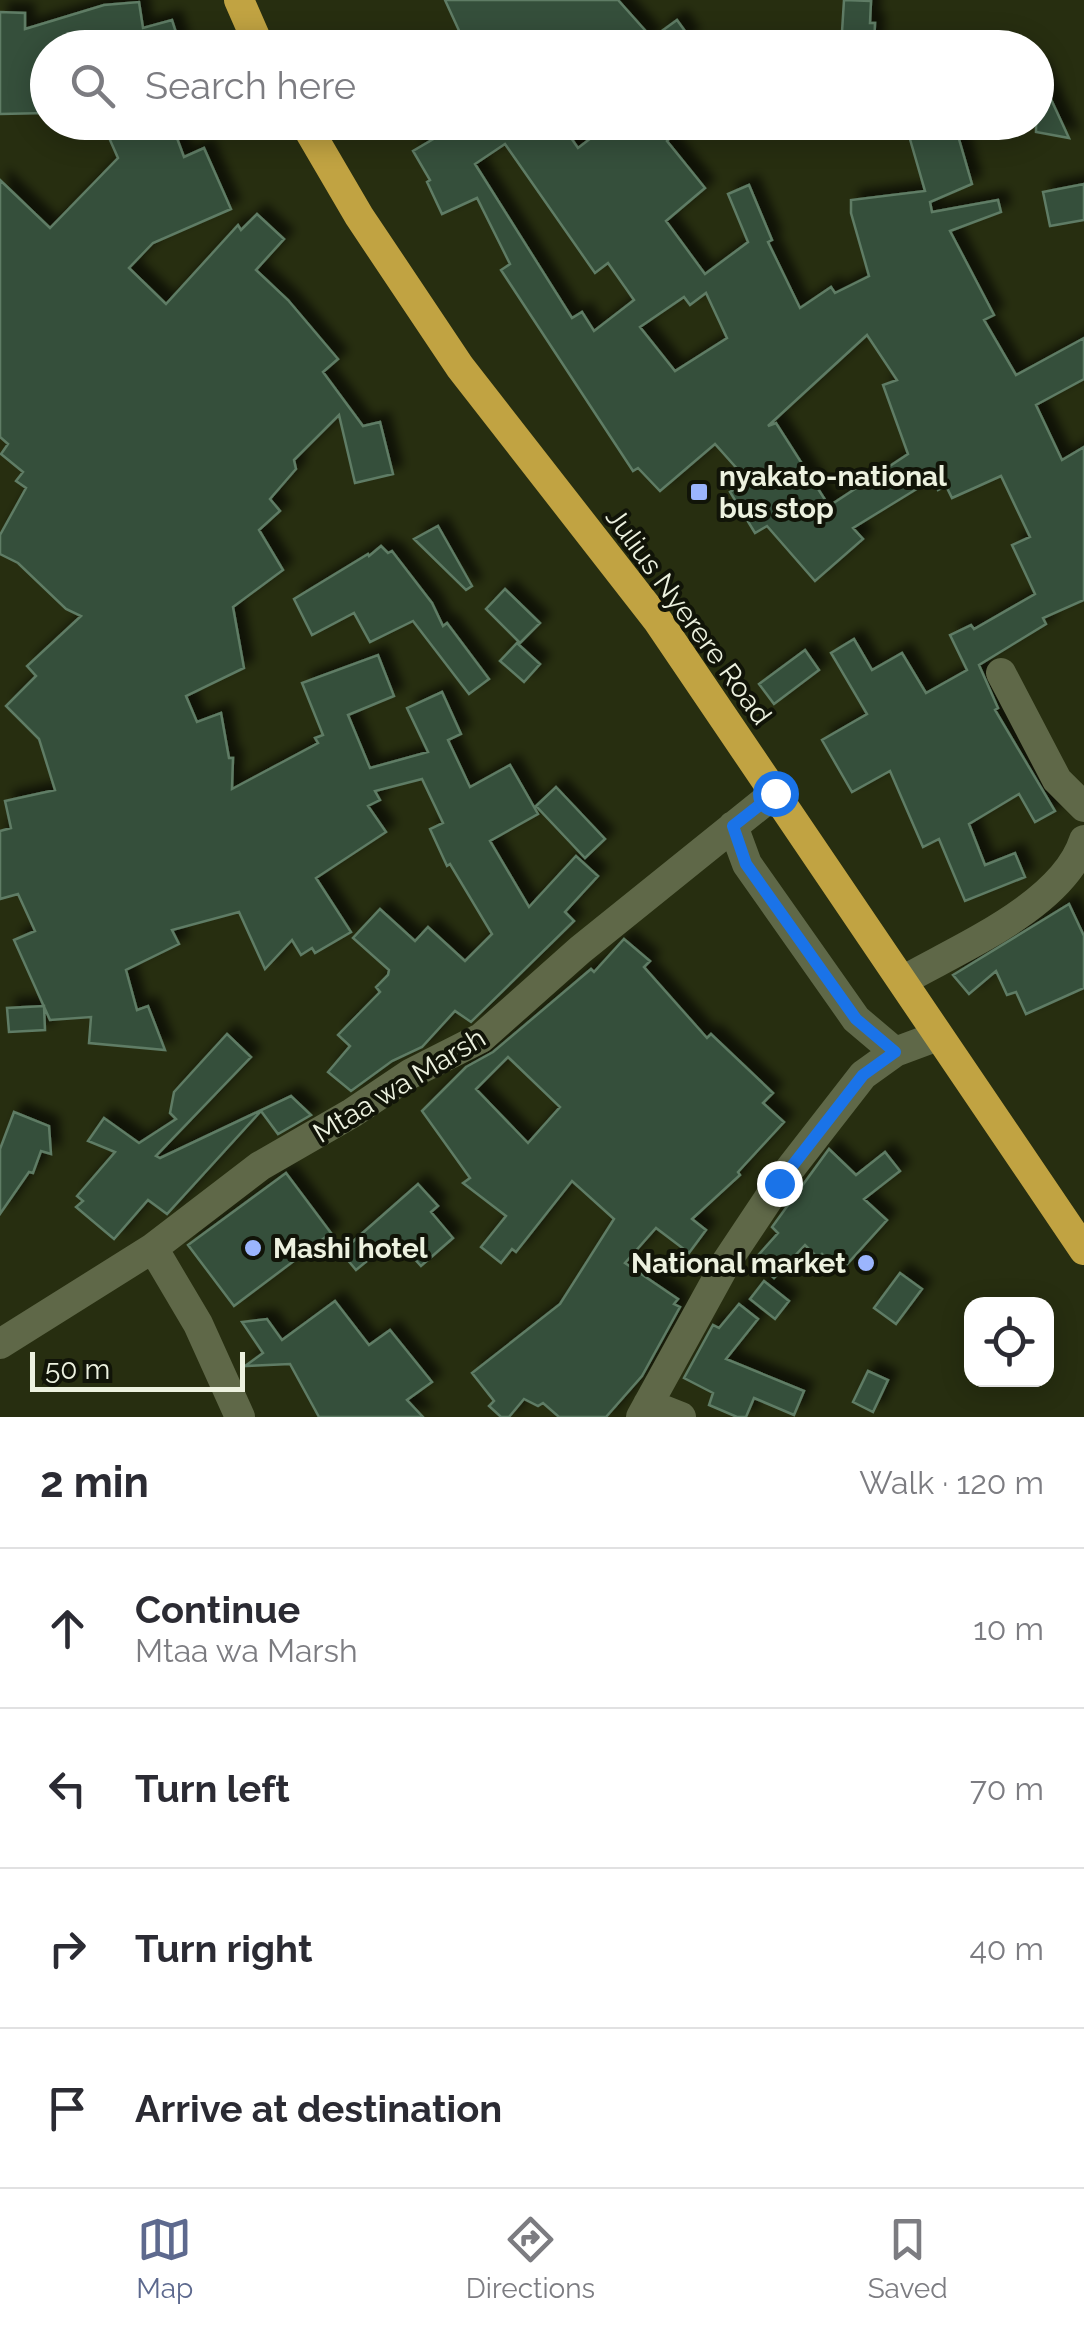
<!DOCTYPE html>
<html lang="en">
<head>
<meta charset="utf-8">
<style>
	body { margin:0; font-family:Raleway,sans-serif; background:#f2f2f3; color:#2b2b33 }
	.controls { position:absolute; right:30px; bottom:30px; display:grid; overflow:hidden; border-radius:20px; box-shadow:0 5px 25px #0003 }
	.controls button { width:90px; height:90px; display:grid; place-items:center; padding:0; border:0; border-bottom:2px solid #e1e1e2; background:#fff; color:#2b2b33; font:50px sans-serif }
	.scale { position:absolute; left:30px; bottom:25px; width:215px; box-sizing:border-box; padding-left:10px; border:5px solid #ecf1df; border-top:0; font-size:28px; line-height:35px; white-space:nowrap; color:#ecf1df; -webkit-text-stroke:8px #111408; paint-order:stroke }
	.stop { position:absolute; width:30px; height:30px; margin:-22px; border:8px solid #1a73e8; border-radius:50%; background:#fff }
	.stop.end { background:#1a73e8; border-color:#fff; box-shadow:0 2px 10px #0008 }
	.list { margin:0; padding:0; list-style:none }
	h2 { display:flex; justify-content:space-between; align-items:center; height:130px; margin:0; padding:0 40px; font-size:42px }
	h2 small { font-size:32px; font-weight:400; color:#7c7c81 }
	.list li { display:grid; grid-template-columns:65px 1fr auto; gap:30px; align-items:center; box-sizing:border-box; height:160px; padding:0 40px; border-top:2px solid #e1e1e2 }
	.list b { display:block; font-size:38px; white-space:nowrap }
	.list p { margin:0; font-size:32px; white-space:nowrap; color:#7c7c81 }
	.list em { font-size:32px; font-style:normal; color:#7c7c81 }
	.icon { flex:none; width:55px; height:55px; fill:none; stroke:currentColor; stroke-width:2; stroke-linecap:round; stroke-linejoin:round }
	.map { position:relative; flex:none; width:1084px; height:1417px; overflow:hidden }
	.search { position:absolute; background:#fff; box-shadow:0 5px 25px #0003; left:30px; right:30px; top:30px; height:110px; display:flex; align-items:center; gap:25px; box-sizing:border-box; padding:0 35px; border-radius:55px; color:#7c7c81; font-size:38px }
	.sheet { height:770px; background:#fff }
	nav { display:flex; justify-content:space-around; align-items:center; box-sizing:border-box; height:140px; border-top:2px solid #e1e1e2; background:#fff; font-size:28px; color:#7c7c81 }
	nav a { display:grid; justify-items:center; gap:5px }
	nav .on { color:#5d698e }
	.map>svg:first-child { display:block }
	.building { fill:#35503b; stroke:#5f7c65; stroke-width:2.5; fill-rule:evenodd; filter:url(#shadow) }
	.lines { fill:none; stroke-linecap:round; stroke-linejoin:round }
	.minor { stroke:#5f6848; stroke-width:30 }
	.highway { stroke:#c1a342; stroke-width:30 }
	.route { stroke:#1a73e8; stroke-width:12 }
	.poi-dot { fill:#9bb5fd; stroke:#111408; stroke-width:4 }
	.labels { text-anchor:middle; stroke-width:8; stroke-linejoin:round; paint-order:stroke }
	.poi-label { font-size:28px; font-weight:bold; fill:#ecf1df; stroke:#111408; text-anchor:start }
	.street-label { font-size:28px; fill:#ecf1df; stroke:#111408 }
</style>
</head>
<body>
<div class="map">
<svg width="1084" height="1417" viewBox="0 0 1084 1417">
	<defs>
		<filter id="shadow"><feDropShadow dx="9" dy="-9" stdDeviation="5" flood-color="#0009"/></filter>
	</defs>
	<rect width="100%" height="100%" fill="#272e10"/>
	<!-- building -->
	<path class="building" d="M445,0h173l34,38 -12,10h-122l-9,-15 -32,15h-10z
		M844,0l27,1 -1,22h5l-1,25h-33z
		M139,2l4,26 29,-8 9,28h-133v65l-48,1v-102l25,1v16l79,-24z
		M677,20l13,18 -13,10h-7l-11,-15z
		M1036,67l33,71 -33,-6z
		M102,122h69l13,35 20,-9 27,61 -78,34 -24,25 37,36 72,-79 3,5 16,-16 27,25 -28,31 32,30 50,59 -15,13 40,54 17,-4 13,52 -38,9 -16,-68 -45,45 2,9 -26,30 10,12 -21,19 24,40 -50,37 11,61 -58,28 11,26 24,-9 8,45h4l-1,31 86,-46 -3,-5 8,-3 -21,-52 76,-28 16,41 -46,19 22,53 58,-16 -21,-44 35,-16 19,42 -13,6 22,47 40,-22 28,49 -48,27 39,66 47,-51 22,20 -33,36 9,9 -103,101 -16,-11 -33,36 -30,14 -41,30 -23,-19 22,-26 -12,-11 42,-43 -4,-5 12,-12 1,-5 -36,-32 27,-29 35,32 13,-14 37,34 27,-27 -42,-70 -3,2 -17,-37 13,-6 -21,-44 -47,12 5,9 -12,6 18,26 -70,46 35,54 -36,21 -3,-5 -11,7 -9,-15 -27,29 -26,-57 -67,18 7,14 -53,26 11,40 11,-4 17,44 -76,-7 2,-26 -41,3 -36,-80 21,-9 -17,-37 -18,5v-68l11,-3 -6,-27 50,-11 -16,-51 -33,-33 30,-30 -9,-10 54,-50 -15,-7 -48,-46 -18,-9v-19l26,-47 -10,-7 7,-9 -22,-18 7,-10 -8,-7v-257l50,48 68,-70z
		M442,122h118l18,26 34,-26h73l-18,19 38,47 -39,33 39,53 43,-32 -20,-48 21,-9 23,55 -4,2 32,66 31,-21 4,6 34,-17 -18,-63v-13l74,-9 -20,-69h49l18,62 -42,18 2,10 66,-12 3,12 -51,19 44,84 -10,5 32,55 68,-37v41l-48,26 26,55 22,-13v153l-41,18 3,6 -67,41 19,43 -3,2 60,101 -20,11 -16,-28 -50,30 16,41 30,-12 10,24 -60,24 -26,-62 -16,8 -33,-76 -38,21 -30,-52 45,-26 -36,-61 23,-14 18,31 30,-17 24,40 41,-23 -17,-35 21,-10 3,4 61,-35 -23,-49 18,-8 -29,-61 -49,22 -6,-12 -8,4 -5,-11 -80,49 10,11 -48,42 -48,-55 -12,7 -25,-41 18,-11 -33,-37 -55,47 -22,-23 -5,3 -132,-201 9,-6 -33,-66 -35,16 -15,-32 3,-2 -17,-29 34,-20zM505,144l90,129 13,-10 26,37 -40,31 -12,-19 -10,6 -97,-154zM706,293l21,45 -52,33 -35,-44 44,-30 6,8zM867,335l30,45 -14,5 25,69 -79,52 -53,-83 -8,3z
		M1084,184v36l-34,6 -7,-34z
		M438,526l34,60 -6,4 -52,-51z
		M381,546l7,7 4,-2 40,52 11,23 4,-3 42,56 -20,15 -56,-73 -43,21 -16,-29 -42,22 -18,-36 74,-45 1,2z
		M505,589l35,34 -20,20 -34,-34z
		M517,643l23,21 -16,18 -24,-21z
		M805,650l14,20 -45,34 -15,-20z
		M556,787l49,52 -20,19 -49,-52z
		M1069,904l15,32v52l-58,26 -10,-22 -9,3 -11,-24 -27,23 -16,-19z
		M624,939l26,22 -6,6 63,71 4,-4 62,59 -10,10 21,19 -46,50 2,3 -48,44 14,11 -17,23 -33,-25 -31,35 53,36 -4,5 6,3 -38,69 -36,41h-47l-16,-14 -5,3 -14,-7 -15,18h-8l-12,-11 5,-5 -22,-28 88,-69 54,-85 -42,-38 -56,71 -4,-3 -11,14 -20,-16 25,-31 -43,-33 7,-5 -48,-67 44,-44 27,-15 98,-83 3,3zM508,1057l52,50 -32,36 -52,-54z
		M44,1006l1,24 -36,2 -2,-24z
		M227,1034l24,23 -95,99 4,2 131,-62 20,19 -33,19 -17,-23 -94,103 -19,-14 -34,39 -38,-32 7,-6 -6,-5 38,-44 -27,-11 16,-23 35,25 37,-24 -6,-6 4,-21z
		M14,1112l35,14 2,28 -10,-3 -8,22 -4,-1 -29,42v-65z
		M829,1149l27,26 29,-23 15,19 -36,28 23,21 -46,51 -19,-17 -4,4 -13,-13 -31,33 -20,-18 24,-27 -6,-6z
		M286,1173l45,60 -97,73 -46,-61z
		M418,1184l20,22 -7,6 22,26 -32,28 -21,-23 -11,10 -5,-6 -28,23 -15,-18z
		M900,1273l22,16 -26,35 -22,-16z
		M764,1281l25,20 -14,18 -25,-20z
		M335,1301l34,44 21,-15 42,52 -25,18 16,17h-104l-29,-53 -45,2 18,-13 -21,-31 25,-3 15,21z
		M739,1304l19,15 -32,40 78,32 -10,24 -40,-17 -8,19h-9l-28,-12 4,-12 -29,-15 29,-53 6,3z
		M868,1371l20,9 -15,32 -20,-10z"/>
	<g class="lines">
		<!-- minor -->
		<path class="minor" d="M1001,673l56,107 27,27
			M733,826l14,38 109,155 39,33
			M904,980c56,-32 159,-75 180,-140
			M153,1248l45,76 42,93
			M0,1344l153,-96 107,-82 92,-53 58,-39 71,-36 99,-88 195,-157
			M648,1404l33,13
			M641,1417l86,-156 52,-78 84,-108 32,-23 43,-16"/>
		<!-- highway -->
		<path class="highway" d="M239,0l21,48
			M304,122l55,94 101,151 198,254 426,629"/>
	</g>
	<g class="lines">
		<!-- route -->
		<path class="route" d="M775,793l-42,33 13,38 110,155 39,33 -32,23 -84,108"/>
	</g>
	<!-- markers -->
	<g class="poi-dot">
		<rect x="689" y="482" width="20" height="20" rx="5"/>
		<circle cx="253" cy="1248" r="10"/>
		<circle cx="866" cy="1263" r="10"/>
	</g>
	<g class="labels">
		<!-- poi labels -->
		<g class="poi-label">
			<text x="719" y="486">nyakato-national<tspan x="719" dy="32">bus stop</tspan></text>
			<text x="273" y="1258">Mashi hotel</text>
			<text x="846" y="1273" text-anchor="end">National market</text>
		</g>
		<!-- street labels -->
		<g class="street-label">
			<text transform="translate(689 616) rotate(54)" y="10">Julius Nyerere Road</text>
			<text transform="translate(399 1085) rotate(-31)" y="10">Mtaa wa Marsh</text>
		</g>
	</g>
</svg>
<div class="controls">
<button><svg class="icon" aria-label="locate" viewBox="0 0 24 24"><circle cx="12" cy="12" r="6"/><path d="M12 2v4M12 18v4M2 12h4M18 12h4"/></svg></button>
</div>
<div class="scale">50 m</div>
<div class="stop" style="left:775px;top:793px"></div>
<div class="stop end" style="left:779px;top:1183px"></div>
<div class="search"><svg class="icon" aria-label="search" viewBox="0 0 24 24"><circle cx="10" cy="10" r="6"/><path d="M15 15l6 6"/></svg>Search here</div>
</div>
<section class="sheet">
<h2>2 min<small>Walk · 120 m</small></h2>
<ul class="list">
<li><svg class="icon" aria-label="ahead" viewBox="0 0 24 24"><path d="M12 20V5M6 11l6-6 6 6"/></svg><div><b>Continue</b><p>Mtaa wa Marsh</p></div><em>10 m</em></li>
<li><svg class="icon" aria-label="left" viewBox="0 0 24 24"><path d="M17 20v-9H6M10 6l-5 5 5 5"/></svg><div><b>Turn left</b></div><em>70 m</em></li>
<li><svg class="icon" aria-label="right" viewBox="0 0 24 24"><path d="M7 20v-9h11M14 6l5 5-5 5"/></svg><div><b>Turn right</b></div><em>40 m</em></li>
<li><svg class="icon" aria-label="arrive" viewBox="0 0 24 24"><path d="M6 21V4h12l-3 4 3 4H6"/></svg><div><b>Arrive at destination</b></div></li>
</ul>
</section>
<nav>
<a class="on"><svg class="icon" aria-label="map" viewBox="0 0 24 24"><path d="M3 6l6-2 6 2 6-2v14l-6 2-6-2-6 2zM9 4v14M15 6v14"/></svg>Map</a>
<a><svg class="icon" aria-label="directions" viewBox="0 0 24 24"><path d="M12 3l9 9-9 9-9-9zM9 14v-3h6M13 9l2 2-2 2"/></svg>Directions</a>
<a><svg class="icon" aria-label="saved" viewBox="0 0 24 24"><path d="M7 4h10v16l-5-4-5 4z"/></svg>Saved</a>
</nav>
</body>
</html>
